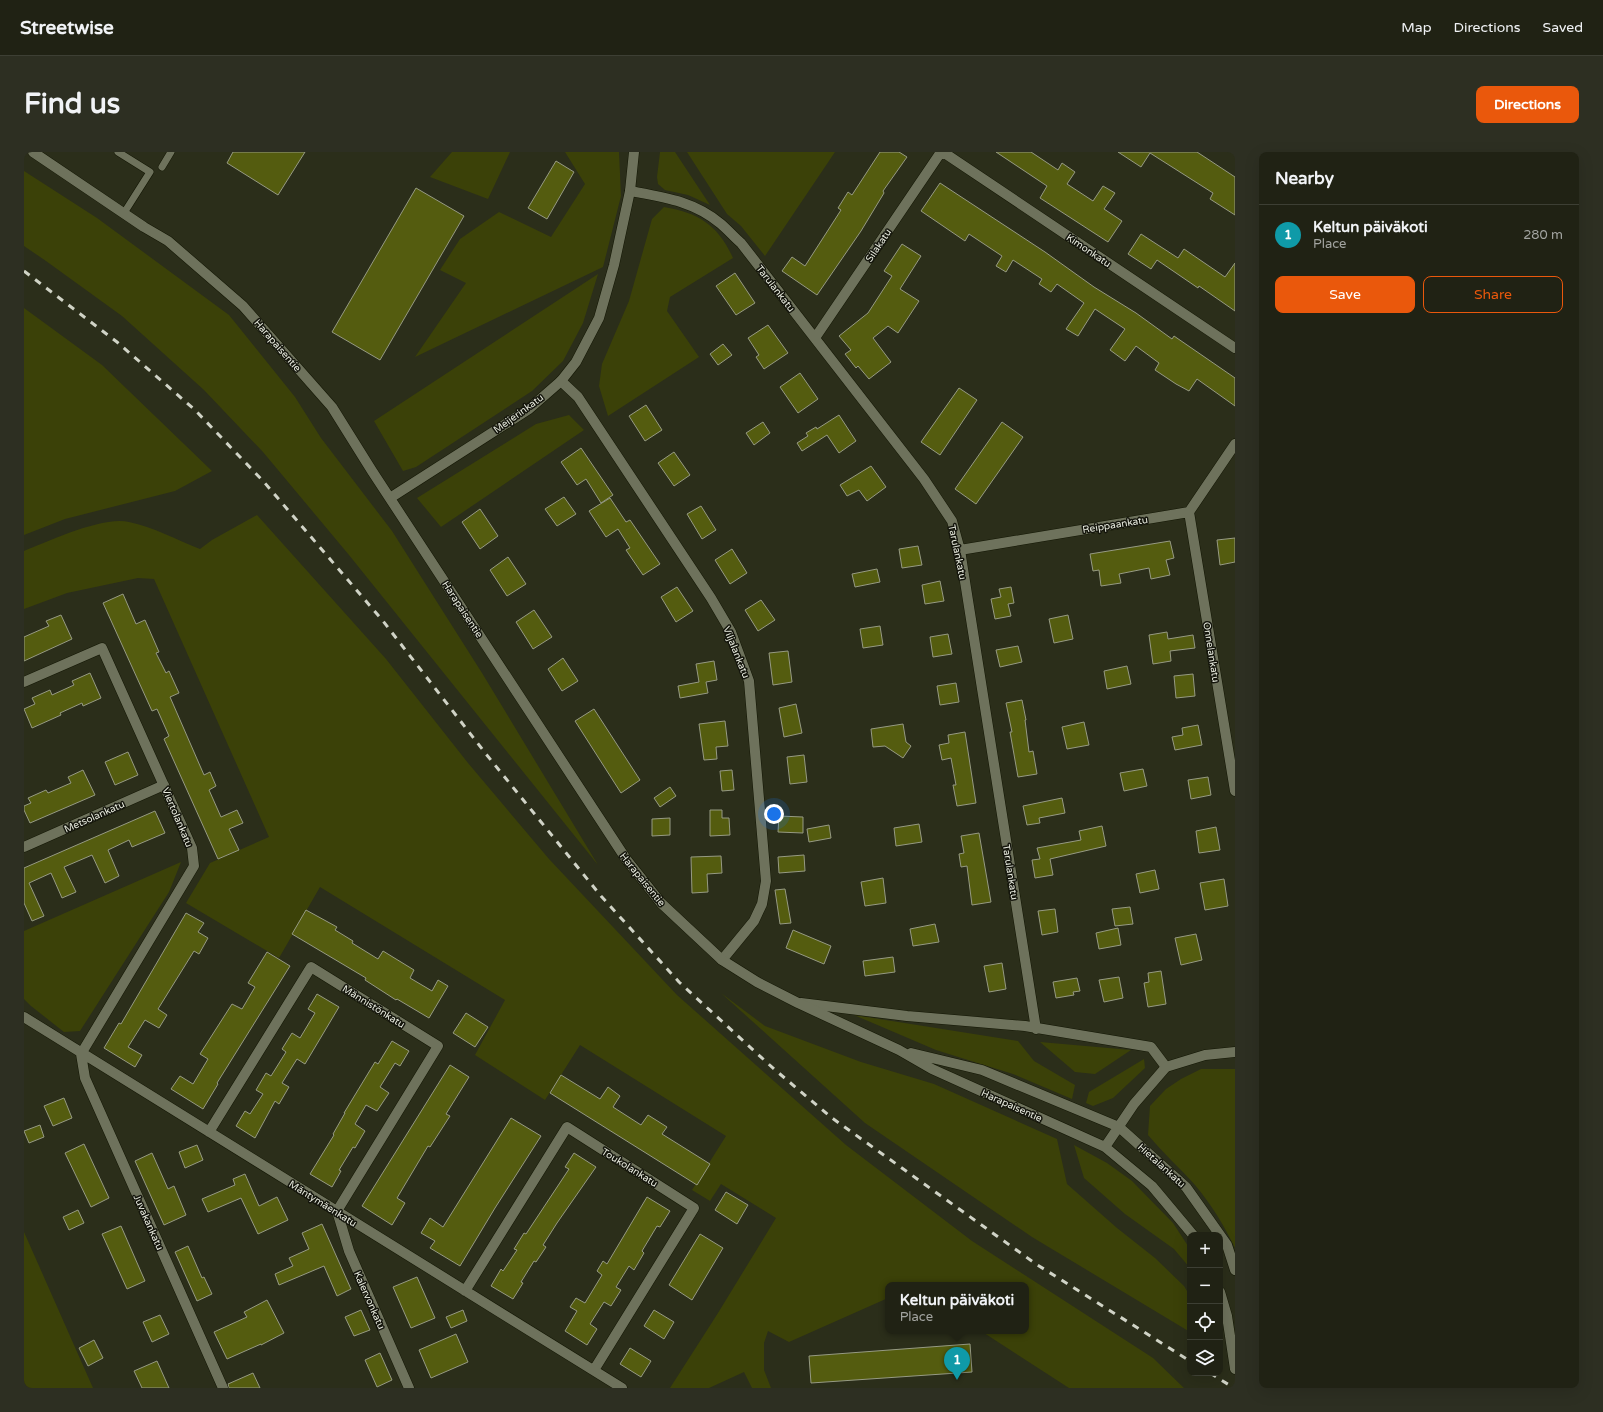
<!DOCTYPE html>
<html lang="en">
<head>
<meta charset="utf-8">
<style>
	body { margin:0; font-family:"Varela Round",sans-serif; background:#2d2f22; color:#f1f3f6 }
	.controls { position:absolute; right:12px; bottom:12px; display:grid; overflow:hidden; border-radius:8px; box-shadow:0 4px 16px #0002 }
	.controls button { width:36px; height:36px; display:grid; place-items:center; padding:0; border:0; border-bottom:1px solid #3d3f34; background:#202214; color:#f1f3f6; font:20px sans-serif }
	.you { position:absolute; left:750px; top:662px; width:14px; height:14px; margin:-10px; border:3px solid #fff; border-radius:50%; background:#1a73e8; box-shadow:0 0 0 6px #1a73e833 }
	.badge { display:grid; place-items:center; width:26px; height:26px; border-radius:50%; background:#ea580c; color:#fff; font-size:13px; font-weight:700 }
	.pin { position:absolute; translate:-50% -33px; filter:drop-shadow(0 1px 2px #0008) }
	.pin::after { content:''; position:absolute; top:21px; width:14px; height:12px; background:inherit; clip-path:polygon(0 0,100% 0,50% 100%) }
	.popup { position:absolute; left:861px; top:1130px; width:144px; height:52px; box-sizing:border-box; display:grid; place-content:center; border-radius:8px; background:#202214; filter:drop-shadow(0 1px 3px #0005); font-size:13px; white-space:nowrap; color:#a2a4a0 }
	.popup b { font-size:15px; color:#f1f3f6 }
	.popup::after { content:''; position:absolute; left:50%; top:100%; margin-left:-8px; border:8px solid transparent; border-top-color:#202214 }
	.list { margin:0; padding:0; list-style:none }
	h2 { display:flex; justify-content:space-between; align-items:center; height:52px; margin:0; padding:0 16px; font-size:17px }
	h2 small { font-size:13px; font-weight:400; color:#a2a4a0 }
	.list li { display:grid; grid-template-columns:26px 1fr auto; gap:12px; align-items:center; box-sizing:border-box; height:60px; padding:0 16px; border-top:1px solid #3d3f34 }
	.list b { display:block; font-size:15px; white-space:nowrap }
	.list p { margin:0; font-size:13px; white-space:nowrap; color:#a2a4a0 }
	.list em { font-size:13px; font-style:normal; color:#a2a4a0 }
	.actions { display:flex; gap:8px; padding:12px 16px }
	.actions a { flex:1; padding:9px 0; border:1px solid #ea580c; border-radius:8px; text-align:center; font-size:14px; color:#ea580c }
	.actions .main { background:#ea580c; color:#fff }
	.icon { flex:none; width:22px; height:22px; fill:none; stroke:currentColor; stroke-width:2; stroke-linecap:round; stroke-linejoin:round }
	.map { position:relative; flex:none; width:1211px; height:1236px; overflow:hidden; border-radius:8px }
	header { display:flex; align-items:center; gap:24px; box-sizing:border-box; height:56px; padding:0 20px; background:#202214; border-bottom:1px solid #3d3f34 }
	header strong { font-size:19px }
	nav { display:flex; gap:22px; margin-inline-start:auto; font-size:14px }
	.intro { display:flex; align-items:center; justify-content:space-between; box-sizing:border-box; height:96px; padding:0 24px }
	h1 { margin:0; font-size:28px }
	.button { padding:10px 18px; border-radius:8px; background:#ea580c; color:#fff; font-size:14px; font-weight:700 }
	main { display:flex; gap:24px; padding:0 24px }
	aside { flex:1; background:#202214; border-radius:8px; box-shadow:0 4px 16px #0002 }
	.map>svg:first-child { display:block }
	.green { fill:#3b4108 }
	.building { fill:#545c0f; stroke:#969a83 }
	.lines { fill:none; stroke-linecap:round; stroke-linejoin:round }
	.lane-casing { stroke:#131604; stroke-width:8 }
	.street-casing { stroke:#131604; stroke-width:11 }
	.secondary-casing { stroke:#131604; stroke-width:11 }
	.lane { stroke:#6e725c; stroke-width:7 }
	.street { stroke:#6e725c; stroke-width:10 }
	.secondary { stroke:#6e725c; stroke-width:10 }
	.rail { stroke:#d0d3c6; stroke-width:3; stroke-dasharray:7 7; stroke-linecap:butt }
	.labels { text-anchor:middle; stroke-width:3; stroke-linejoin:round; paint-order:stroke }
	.street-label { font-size:10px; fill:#e8ebdf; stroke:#14150c }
</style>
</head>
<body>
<header>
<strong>Streetwise</strong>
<nav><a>Map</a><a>Directions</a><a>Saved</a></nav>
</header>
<div class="intro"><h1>Find us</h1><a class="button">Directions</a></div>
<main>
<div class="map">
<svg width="1211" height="1236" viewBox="0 0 1211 1236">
	<rect width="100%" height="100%" fill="#2b2e1a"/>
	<!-- green -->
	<path class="green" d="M428,0h58l-22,47 -58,-22z
		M541,0h54l2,44 -18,71 -188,90 51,-74 -26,-13 20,-31 39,-27 52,25 34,-53z
		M636,0h15l35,53 -22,-10 -23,-5 -7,-6 -1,-7z
		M663,0h148l-70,104 -24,-30 -14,-12z
		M0,19l73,47 132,97 66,82 26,41 71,93 90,142 116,192 -249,-310 -86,-103 -59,-62 -82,-74 -76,-55 -22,-15z
		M640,55c35,6 54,18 69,51l-63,39 -3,14 32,46 -91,59 -9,-30 3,-22 27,-63 23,-82z
		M574,122l-15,49 -20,38 -31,30 -116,76 -13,4 -29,-50z
		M0,156l78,57 110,106 -37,20 -110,28 -41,16z
		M545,263l15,15 -143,97 -24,-29 119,-74z
		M233,363l129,144 82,104 81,96 128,136 169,150 126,96 181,117 31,30h-115l-88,-57h45v-46h-138v13l-99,44 -21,-11 -4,12v27l7,18h-19l-8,-16 -35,16h-39l48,-75 58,-95 -55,-34 -11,17 -18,-11 34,-54 -146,-91 -35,55 -70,-45 30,-55 -185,-113 -41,71 -93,-55 24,-40 59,-26 -115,-258 -16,-1 -71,15 -43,16v-58c26,-10 78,-35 105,-29 24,5 48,18 71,27l12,-9z
		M157,710l-12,30 -89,139 -16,1 -33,-26 -7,-7v-68z
		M697,841l44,33 96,36 73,22 123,55 10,45 50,44 38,30 29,28 6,10v36l-158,-95 -167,-114z
		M830,863l164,26 16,20 41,24 -3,14 -59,-25 -77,-24z
		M1016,890l91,8 -36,24 -20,-2z
		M1120,907l1,9 -32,30 -20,8 -7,-3 3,-11z
		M1177,917h34v179c-11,-23 -24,-44 -40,-63 -15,-17 -32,-32 -47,-50l2,-29 16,-17 15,-10z
		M1050,993l33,18 25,18 41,42 17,26v19l-16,-19 -49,-35 -41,-36z
		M0,1080l69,156h-69z"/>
	<!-- building -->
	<path class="building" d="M209,0h72l-27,43 -51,-32z
		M856,0h19l8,5 -24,34 1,2 -23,38 -44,64 -35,-24 10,-14 13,9 36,-56 -3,-2 10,-16 4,3z
		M972,0h35l27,18 4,-7 13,9 -8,12 26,17 10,-15 12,7 -11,16 18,12 -14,21 -68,-44 7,-12z
		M1094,0h79l38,25v38l-25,-16 3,-6 -63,-40 -9,14z
		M532,9l18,11 -27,47 -19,-11z
		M916,31l105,69 49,35 42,26 36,26 2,-3 61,42v28l-38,-27 -8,12 -13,-7 -21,-14 4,-7 -23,-17 -11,15 -15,-11 15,-21 -30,-20 -17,27 -12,-7 18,-26 -27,-19 -6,8 -12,-8 3,-5 -29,-19 -7,12 -10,-6 6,-10 -33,-22 -4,7 -44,-30z
		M392,36l48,28 -84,144 -48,-28z
		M1117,82l37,24 6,-9 41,28 10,-14v48l-36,-25 -1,2 -41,-28 -6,9 -23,-15z
		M878,92l19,12 -21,33 19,12 -21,32 -10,-7 -15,12 18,24 -22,17 -11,-13 -2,2 -11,-14 6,-4 -12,-14 29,-23 24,-37 -8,-5z
		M711,121l20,30 -19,12 -20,-29z
		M744,173l20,28 -24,16 -8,-12 3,-2 -11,-17z
		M699,192l9,11 -14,10 -8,-11z
		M776,221l18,26 -20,14 -18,-26z
		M935,236l18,12 -37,55 -19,-13z
		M622,253l16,25 -17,11 -16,-25z
		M815,263l17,26 -17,12 -12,-18 -25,16 -5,-8 11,-7 -2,-3 10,-6 1,2z
		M739,270l7,11 -16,12 -8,-12z
		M978,270l21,15 -47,67 -21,-15z
		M557,296l32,47 -12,8 -15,-24 -9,6 -16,-23z
		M650,300l16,23 -16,11 -16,-23z
		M847,314l15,21 -19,14 -8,-11 -12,6 -7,-11z
		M540,345l12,17 -19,12 -12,-17z
		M586,346l16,24 4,-2 30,44 -17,11 -17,-25 4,-2 -12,-19 -12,8 -17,-26z
		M677,354l15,24 -14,9 -15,-25z
		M456,357l18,27 -18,13 -18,-27z
		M1211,386v24l-15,3 -3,-25z
		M1146,389l4,17 -8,2 4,15 -19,4 -2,-11 -30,6 2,9 -20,3 -2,-16 -6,1 -3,-17z
		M894,394l4,19 -20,3 -3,-19z
		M708,397l15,24 -17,11 -15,-24z
		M484,405l18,27 -19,12 -17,-26z
		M853,417l3,13 -25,5 -3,-13z
		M916,429l4,20 -19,3 -3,-19z
		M653,435l16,24 -17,11 -15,-25z
		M987,435l3,16 -6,1 3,12 -16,3 -4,-20 10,-2 -2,-8z
		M99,442l13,30 9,-4 14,32 -3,1 10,20 3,-2 10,22 -9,4 34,78 6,-3 6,14 -7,4 12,27 16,-7 6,13 -14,6 10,21 -21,9 -54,-120 5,-3 -12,-27 -5,2 -49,-108z
		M737,448l14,20 -17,11 -13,-21z
		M510,458l18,27 -19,12 -17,-27z
		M37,463l11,24 -48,22v-24l25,-11 -3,-5z
		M1044,463l5,24 -19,4 -5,-24z
		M856,474l3,19 -20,3 -3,-19z
		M1143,480l1,7 25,-4 2,13 -25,3 1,10 -18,3 -4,-29z
		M924,482l4,20 -19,3 -3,-20z
		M994,494l4,16 -22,5 -4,-17z
		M764,499l4,31 -19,3 -4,-32z
		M539,506l15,23 -16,10 -14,-22z
		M690,509l3,19 -11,2 2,11 -28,5 -2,-12 21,-4 -3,-18z
		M1103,514l4,18 -24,5 -3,-18z
		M66,521l11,25 -18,8 -1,-3 -22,10 1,2 -29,13 -8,-19 11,-5 -3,-6 18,-8 2,5 22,-10 -2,-4z
		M1169,522l2,22 -19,2 -2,-22z
		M932,531l3,19 -19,3 -3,-19z
		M998,548l4,20h-1l4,32 4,-1 4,23 -19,3 -8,-45h2l-6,-29z
		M772,552l6,29 -18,4 -5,-29z
		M570,557l46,71 -19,13 -46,-72z
		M701,569l3,25 -12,1 1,12 -13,1 -5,-36z
		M1060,570l5,23 -22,4 -5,-22z
		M879,572l3,18 5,4 -8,12 -18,-12 -12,1 -2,-18z
		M1174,573l4,20 -27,5 -3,-13 11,-2 -1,-7z
		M941,580l11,71 -19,3 -4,-21h3l-5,-27 -9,2 -3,-15 10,-2 -1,-8z
		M104,600l10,23 -23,10 -10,-23z
		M780,603l3,27 -17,2 -3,-27z
		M1119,617l4,17 -23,5 -4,-18z
		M59,618l12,25 -65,28 -6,-13v-4l7,-3 -3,-5 18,-8 2,3 23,-10 -3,-6z
		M708,618l2,20 -12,1 -2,-20z
		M1184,625l3,18 -20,4 -3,-19z
		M646,635l6,9 -16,11 -6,-9z
		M1038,646l3,15 -26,5 1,5 -13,2 -4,-19z
		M686,658h12v8h7l1,17 -20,1z
		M131,659l10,22 -33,14 -3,-7 -21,10 11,26 -14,7 -13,-28 -28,12 12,25 -14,6 -11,-25 -22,10 15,33 -12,5 -8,-18v-35z
		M755,664l24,1v16l-25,-1z
		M646,666v17l-18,1v-17z
		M895,672l3,18 -26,4 -2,-18z
		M805,673l2,13 -22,4 -2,-13z
		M1078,674l4,20 -56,13 3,16 -18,3 -3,-18 8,-1 -3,-11 44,-8 -2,-9z
		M1192,675l4,23 -21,3 -3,-22z
		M955,681l12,69 -19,3 -5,-39 -6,1 -2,-13 5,-1 -3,-17z
		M780,703l1,16 -26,2 -1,-16z
		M697,704l1,17 -15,1 1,18 -16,1 -1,-36z
		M1131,718l4,19 -19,4 -4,-19z
		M859,726l3,25 -21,3 -4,-24z
		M1200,727l4,27 -23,4 -5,-27z
		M761,737l6,34 -11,1 -5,-34z
		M1106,755l3,17 -18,2 -3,-17z
		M1031,757l3,23 -16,3 -4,-24z
		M282,758l31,17 -2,3 18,11 -1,2 26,16 5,-8 31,19 -4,8 22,13 6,-11 10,6 -19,32 -32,-19 -1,1 -31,-20 1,-2 -74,-44z
		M162,761l18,10 -6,9 10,6 -9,16 -5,-3 -36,58 9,6 -8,13 -14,-8 -17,27 14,8 -7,12 -31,-19 15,-25 2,1z
		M911,772l4,18 -26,4 -3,-17z
		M1094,776l3,17 -22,4 -3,-16z
		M769,778l38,16 -7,18 -38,-16z
		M1172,782l6,26 -21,5 -6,-27z
		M243,800l23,14 -73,117 1,1 -15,25 -32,-20 9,-13 13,8 15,-25 -8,-5 32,-50 10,5 13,-22 -7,-4z
		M869,805l2,15 -30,4 -2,-15z
		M978,811l4,26 -17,3 -5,-26z
		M1137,819l5,33 -18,3 -4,-24 5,-1 -1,-9z
		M1095,825l4,21 -19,4 -5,-22z
		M1053,826l3,13 -7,1 1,3 -18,3 -3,-16z
		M293,842l22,13 -34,57 -8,-5 -15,24 7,4 -10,17 -4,-3 -20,37 -19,-12 9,-15 5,3 13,-20 -7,-4 10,-17 5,3 15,-24 -4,-3 10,-16 8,5 15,-25 -7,-4z
		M442,861l22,14 -13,20 -22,-14z
		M368,889l17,10 -9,15 -5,-3 -15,24 9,6 -12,18 -11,-6 -11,19 10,7 -10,17 -2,-1 -14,23 2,1 -9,16 -22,-13 24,-39 -1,-1 12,-21h-1l31,-51 3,2z
		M426,913l19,12 -23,37 4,2 -20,31 -2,-1 -31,52 8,5 -13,22 -30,-19z
		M537,923l39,24 8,-12 12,9 -7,11 28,18 7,-10 19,12 -5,7 48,30 -13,21 -147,-92z
		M40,946l8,20 -19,8 -9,-20z
		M487,966l30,18 -46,72 -35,58 -30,-18 5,-7 -14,-8 9,-15 13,9z
		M16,973l4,12 -15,6 -5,-12z
		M60,992l25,54 -18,9 -26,-54z
		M173,993l6,15 -18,8 -6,-16z
		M128,1001l16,36 6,-3 12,29 -22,10 -29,-64z
		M550,1001l22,14 -39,56 -14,22 3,2 -10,15 -2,-1 -13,21 2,1 -10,16 -22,-13 10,-17 2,2 14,-21 -3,-1 10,-16 2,1 43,-65 -4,-2z
		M221,1022l14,32 18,-9 11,23 -30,14 -17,-36 -33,14 -6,-13 33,-14 -2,-6z
		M702,1040l22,13 -11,19 -22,-14z
		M623,1045l23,14 -10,16 -3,-1 -15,25 2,2 -10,17 -5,-4 -13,21 5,3 -10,16 -7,-4 -14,22 7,5 -10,16 -22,-14 12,-20 -7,-4 6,-9 9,5 17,-28 -5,-4 6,-10 4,3z
		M54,1058l6,13 -15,7 -6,-13z
		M298,1072l29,65 -14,7 -13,-30 -45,19 -4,-11 18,-8 -4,-8 20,-9 -7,-16z
		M97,1074l24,55 -18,8 -25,-55z
		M676,1082l23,14 -31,52 -23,-15z
		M164,1094l14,32 2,-1 8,17 -15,7 -22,-49z
		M393,1125l18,41 -24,10 -18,-41z
		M243,1148l17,33 -23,12v-1l-34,15 -13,-27 33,-15 -3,-5z
		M337,1158l9,20 -16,6 -9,-19z
		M439,1158l4,11 -16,7 -5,-11z
		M630,1158l20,12 -10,17 -20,-13z
		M136,1163l9,19 -17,8 -9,-20z
		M432,1182l12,28 -37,16 -12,-28z
		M70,1188l9,18 -15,8 -9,-18z
		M946,1192l2,28 -161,11 -2,-27z
		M606,1196l21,13 -10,16 -21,-13z
		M356,1201l12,27 -15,7 -12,-27z
		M133,1209l12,27h-27l-8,-17z
		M229,1221l7,15h-31l-1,-4z"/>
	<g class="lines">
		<!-- lane casing -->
		<g class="lane-casing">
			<path id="lane" d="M94,0l32,20 -26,41
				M138,15l9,-15"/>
		</g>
		<!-- street casing -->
		<g class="street-casing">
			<path id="street" d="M919,0l292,196
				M606,39c33,6 64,10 91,33 7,6 13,13 20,19l183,236 28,42 8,29 76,479
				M791,186l126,-186
				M537,229l17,16 133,201 20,34 18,49 17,200 -4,23 -8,17 -32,39
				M1165,360l46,279
				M936,398l229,-38 46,-68
				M0,530l78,-34 90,200 2,18 -113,188 4,24 138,310
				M0,695l140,-62
				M777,851l106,13 118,10 126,21 15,20
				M0,865l598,371
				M185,980l102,-165 127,79 -101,165 12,40 60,137
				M441,1139l102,-164 127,81 -100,162"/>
		</g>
		<!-- secondary casing -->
		<g class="secondary-casing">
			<path id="secondary" d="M9,0l111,75 24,14 75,65 89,101 40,64 254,388 35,44 61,57 35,22 41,21 101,47 33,19 173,78 47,39 41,49
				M366,346l139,-89 32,-28 15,-19 23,-44 15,-53 16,-74 4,-39
				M887,901l71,17 137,57 67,60 41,58 8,25
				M1081,995l29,-43 32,-37 39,-12 30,-3
				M1196,1140l7,24 8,53"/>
		</g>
		<!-- lane -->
		<use href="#lane" class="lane"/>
		<!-- street -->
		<use href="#street" class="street"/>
		<!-- secondary -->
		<use href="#secondary" class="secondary"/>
		<!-- rail -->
		<path class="rail" d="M0,119l93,71 78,68 69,72 119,139 103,133 115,142 78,86 95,87 58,49 204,146 154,97
			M1186,1221l24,15"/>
	</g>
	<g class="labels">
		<!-- street labels -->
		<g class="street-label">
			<text transform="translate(854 93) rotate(-56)" y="4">Silakatu</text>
			<text transform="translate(1065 98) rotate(34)" y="4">Kimonkatu</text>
			<text transform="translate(752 136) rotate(52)" y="4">Tarulankatu</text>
			<text transform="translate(254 193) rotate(49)" y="4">Harapaisentie</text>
			<text transform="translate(494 261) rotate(-36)" y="4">Meijerinkatu</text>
			<text transform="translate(1091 372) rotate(-9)" y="4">Reippaankatu</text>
			<text transform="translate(934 400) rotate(78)" y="4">Tarulankatu</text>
			<text transform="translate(439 457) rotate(57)" y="4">Harapaisentie</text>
			<text transform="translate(713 500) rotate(68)" y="4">Viljalankatu</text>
			<text transform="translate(1188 500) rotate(81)" y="4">Onnelankatu</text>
			<text transform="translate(70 664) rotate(-24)" y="4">Metsolankatu</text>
			<text transform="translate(154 665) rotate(67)" y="4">Viertolankatu</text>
			<text transform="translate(987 720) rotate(81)" y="4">Tarulankatu</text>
			<text transform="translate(619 727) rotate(51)" y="4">Harapaisentie</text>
			<text transform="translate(350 854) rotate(32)" y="4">Männistönkatu</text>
			<text transform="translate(988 953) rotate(24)" y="4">Harapaisentie</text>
			<text transform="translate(1138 1013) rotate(42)" y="4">Hietalankatu</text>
			<text transform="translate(606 1015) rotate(32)" y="4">Toukolankatu</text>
			<text transform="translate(299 1051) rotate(32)" y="4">Mäntymäenkatu</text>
			<text transform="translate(125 1070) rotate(66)" y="4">Juvakankatu</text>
			<text transform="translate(346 1148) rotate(66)" y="4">Kalervonkatu</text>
		</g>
	</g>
</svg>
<div class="controls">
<button>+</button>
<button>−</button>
<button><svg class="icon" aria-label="locate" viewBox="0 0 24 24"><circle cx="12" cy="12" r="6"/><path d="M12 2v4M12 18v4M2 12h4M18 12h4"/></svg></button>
<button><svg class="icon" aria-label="layers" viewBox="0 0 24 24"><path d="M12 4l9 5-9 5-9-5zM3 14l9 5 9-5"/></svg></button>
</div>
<div class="you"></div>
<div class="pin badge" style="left:933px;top:1228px;background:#0f9aa8">1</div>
<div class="popup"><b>Keltun päiväkoti</b>Place</div>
</div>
<aside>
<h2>Nearby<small></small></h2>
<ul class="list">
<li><span class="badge" style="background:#0f9aa8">1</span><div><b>Keltun päiväkoti</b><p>Place</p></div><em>280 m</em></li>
</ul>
<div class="actions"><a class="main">Save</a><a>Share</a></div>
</aside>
</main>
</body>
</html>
